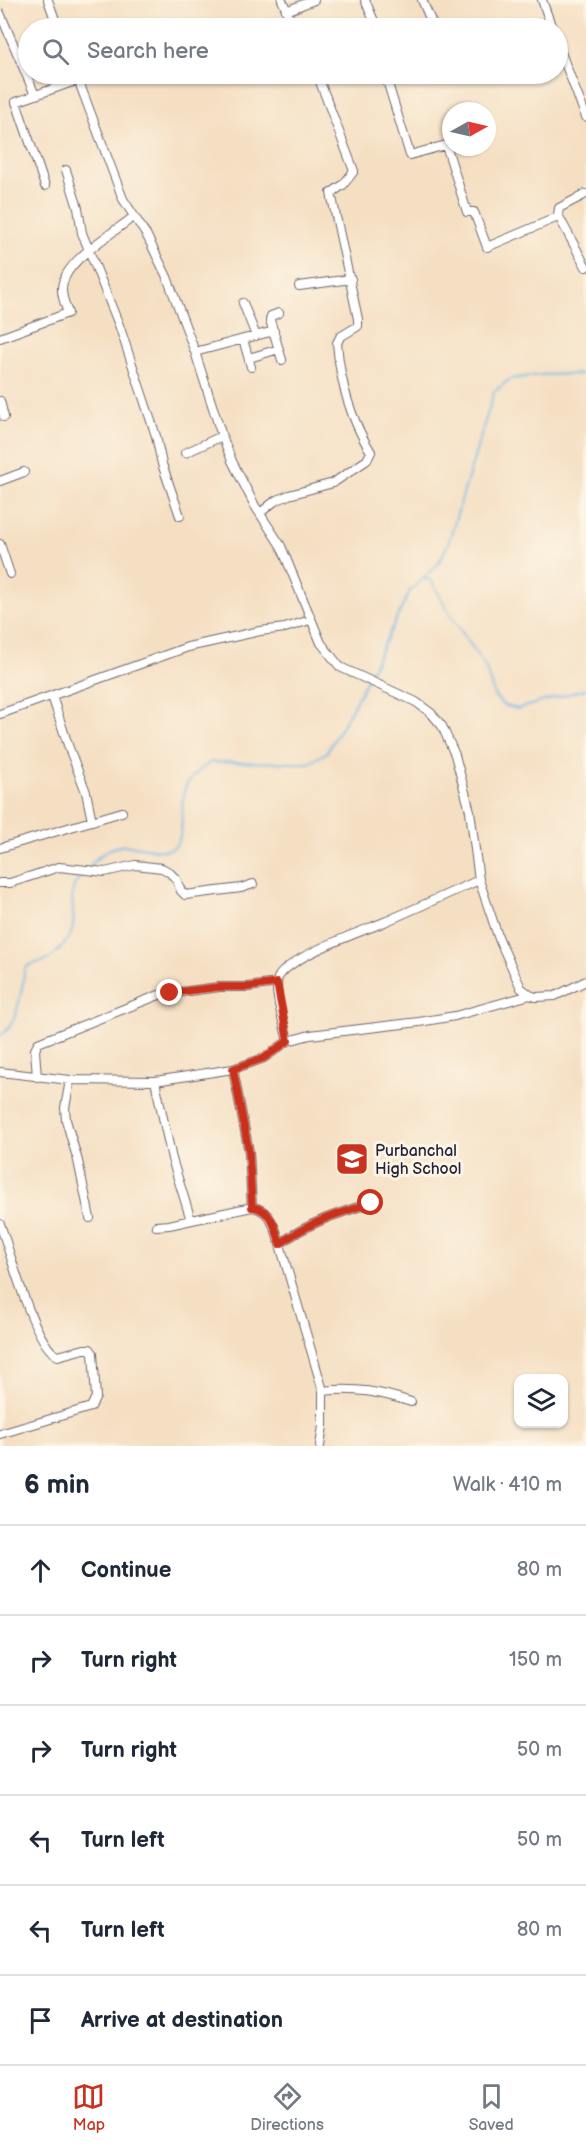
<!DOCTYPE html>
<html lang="en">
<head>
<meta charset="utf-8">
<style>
	body { margin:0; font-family:"Balsamiq Sans",sans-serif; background:#f2f2f3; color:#1f2937 }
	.controls { position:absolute; right:18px; bottom:18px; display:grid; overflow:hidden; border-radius:12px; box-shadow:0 2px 4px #0004 }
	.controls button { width:54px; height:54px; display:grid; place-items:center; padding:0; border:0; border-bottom:2px solid #e0e1e3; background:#fff; color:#1f2937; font:30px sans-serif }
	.compass { position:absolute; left:442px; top:102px; width:54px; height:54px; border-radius:50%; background:#fff; box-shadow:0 2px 4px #0004; rotate:82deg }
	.stop { position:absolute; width:18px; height:18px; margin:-14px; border:4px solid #c8321e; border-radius:50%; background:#fff }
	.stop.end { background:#c8321e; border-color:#fff; box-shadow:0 2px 6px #0008 }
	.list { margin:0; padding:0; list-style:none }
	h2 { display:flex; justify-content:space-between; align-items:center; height:78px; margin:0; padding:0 24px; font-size:26px }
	h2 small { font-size:20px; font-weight:400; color:#747a83 }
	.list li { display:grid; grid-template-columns:39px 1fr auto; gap:18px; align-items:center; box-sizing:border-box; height:90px; padding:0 24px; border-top:2px solid #e0e1e3 }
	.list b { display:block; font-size:22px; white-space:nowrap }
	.list em { font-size:20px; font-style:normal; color:#747a83 }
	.icon { flex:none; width:33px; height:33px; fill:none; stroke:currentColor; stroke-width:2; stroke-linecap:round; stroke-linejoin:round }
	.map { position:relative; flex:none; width:586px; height:1446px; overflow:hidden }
	.search { position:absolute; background:#fff; box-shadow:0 2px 4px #0004; left:18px; right:18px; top:18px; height:66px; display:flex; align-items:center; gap:15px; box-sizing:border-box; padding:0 21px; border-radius:33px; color:#747a83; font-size:22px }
	.sheet { height:618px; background:#fff }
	nav { display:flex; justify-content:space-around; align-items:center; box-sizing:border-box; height:84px; border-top:2px solid #e0e1e3; background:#fff; font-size:16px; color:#747a83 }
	nav a { display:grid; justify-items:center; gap:3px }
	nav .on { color:#c8321e }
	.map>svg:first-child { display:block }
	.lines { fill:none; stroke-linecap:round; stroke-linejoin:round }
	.stream { stroke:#6ab3e2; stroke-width:2 }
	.street-casing { stroke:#6c646b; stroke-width:10 }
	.street { stroke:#fff; stroke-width:8 }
	.route { stroke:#c8321e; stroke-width:8 }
	.labels { text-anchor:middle; stroke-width:6; stroke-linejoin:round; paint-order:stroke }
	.poi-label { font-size:16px; fill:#22223b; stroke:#fcf5e5; text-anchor:start }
</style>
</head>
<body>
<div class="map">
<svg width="586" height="1446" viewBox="0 0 586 1446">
	<rect width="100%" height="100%" fill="#fcf5e5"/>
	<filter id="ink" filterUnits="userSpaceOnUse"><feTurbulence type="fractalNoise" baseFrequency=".0167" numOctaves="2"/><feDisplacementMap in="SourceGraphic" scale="12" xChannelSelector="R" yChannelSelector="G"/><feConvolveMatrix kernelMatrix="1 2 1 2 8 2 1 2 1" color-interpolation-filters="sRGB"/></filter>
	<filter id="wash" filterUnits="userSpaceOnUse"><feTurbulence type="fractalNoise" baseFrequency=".008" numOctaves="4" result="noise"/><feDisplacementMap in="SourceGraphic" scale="24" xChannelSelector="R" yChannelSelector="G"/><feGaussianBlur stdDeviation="1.35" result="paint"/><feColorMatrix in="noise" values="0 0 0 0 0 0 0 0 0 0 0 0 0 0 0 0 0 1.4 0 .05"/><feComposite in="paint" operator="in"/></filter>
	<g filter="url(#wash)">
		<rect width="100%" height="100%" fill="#f5dfc3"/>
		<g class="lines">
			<!-- stream -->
			<path class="stream" d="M423,579l8,1 18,33 36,53 9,29 9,10 14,4 69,-20
				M89,867c34,-43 64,-6 85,-20 13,-9 4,-47 13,-63 6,-9 15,-16 24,-22l98,1 18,-11 30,-53 53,-108 28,-27 10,-20 46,-152 16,-13 30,-4 46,-1
				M0,1035c16,-6 20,-38 23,-53 1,-4 0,-10 3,-14 4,-6 14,-5 21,-8 8,-5 17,-15 22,-23 10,-16 -1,-35 5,-51 3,-5 7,-10 11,-15"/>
		</g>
	</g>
	<g filter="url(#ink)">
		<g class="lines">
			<!-- street casing -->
			<g class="street-casing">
				<path id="street" d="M48,0l10,28
					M282,0l12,28
					M365,0l12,28
					M422,0l12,28
					M542,0l10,28
					M286,11l28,-11
					M0,13l35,82
					M558,45l28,72
					M76,74l47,125 24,37 20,41 28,75 27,84 10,25 23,45 26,40 40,97 19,24 76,35 15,11 11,13 13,29 15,56 9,69 20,59 22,49 9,7 6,2 19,-1 31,-15
					M385,74l25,81 36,-10 21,67h7l13,35 71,-30
					M66,170l12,38 4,25 37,92 37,111 6,28 18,52
					M45,186l-29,-84 62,-22
					M586,194l-27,14 -1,7 28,52
					M299,286l52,-7
					M243,303l13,33
					M279,313l-8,3 -1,4 12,40
					M0,338l68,-25c-2,-6 -6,-15 -6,-23 -1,-28 52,-57 71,-73
					M243,339l8,28
					M195,352l79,-21
					M249,358l30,-9
					M0,401l4,16
					M185,453l37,-17
					M0,481l24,-9
					M260,513l15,-12 14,-6 44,-12 34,-23 4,-8c-20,-32 -31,-71 -34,-109l3,-6 18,-11v-7l-27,-126 12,-8 11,-14 -37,-97
					M0,544l10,30
					M52,696l17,52 17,44 6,29
					M0,714l188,-67 72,-16 25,-3 25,-8
					M0,848l122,-36
					M0,883h10l49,-16 46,5 30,-7 27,3 7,4 7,7 5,12 4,4 56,-7 12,-4
					M288,1041c-3,-14 -15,-51 -10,-63 10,-21 82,-46 104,-55 33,-14 65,-29 97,-43
					M233,1069l16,83 3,55
					M0,1072l70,8 85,1 78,-12 31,-11 24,-17 22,-6 109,-13 36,-6 75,-21
					M37,1077l-2,-27 3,-7 121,-48 60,-8h29l29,-4
					M70,1080l-5,28 1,12 12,41 12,57
					M155,1081l17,78 19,61
					M0,1224c10,27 34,122 58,132l26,-7h6l3,4 3,44 -5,10 -91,27
					M156,1226l13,-1 83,-18c14,2 19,12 24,24l47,160v35l-3,20
					M280,1244c27,-21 59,-31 91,-41
					M323,1391c32,-4 58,1 88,11"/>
			</g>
			<!-- street -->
			<use href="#street" class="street"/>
		</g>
	</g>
	<g class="lines" filter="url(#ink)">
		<!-- route -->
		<path class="route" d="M170,993l49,-6h29l29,-4 11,58 -24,17 -31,11 16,83 3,55c19,2 24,21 28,37 27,-21 59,-31 91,-41"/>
	</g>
	<!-- icons -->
	<defs>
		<g id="school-square" transform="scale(1.725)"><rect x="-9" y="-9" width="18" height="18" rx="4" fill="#c8321e" stroke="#fcf5e5"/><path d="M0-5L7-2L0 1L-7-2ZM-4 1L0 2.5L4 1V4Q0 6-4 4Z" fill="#fff"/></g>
	</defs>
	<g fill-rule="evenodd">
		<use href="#school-square" x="352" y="1159"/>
	</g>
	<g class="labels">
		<!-- poi labels -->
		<g class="poi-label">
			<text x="375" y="1156">Purbanchal<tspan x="375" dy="18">High School</tspan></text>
		</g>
	</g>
</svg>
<div class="controls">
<button><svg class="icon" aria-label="layers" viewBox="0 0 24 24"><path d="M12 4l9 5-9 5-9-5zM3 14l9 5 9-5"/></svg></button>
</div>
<svg class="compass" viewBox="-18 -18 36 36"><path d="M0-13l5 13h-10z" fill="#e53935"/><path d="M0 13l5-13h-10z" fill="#747a83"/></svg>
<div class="stop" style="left:371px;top:1203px"></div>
<div class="stop end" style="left:170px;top:993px"></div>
<div class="search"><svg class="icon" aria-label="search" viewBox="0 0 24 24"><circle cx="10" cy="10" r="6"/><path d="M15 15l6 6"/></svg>Search here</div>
</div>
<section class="sheet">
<h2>6 min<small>Walk · 410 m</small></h2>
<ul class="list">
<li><svg class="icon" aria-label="ahead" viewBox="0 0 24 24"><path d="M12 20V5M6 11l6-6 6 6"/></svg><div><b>Continue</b></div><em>80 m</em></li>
<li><svg class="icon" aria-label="right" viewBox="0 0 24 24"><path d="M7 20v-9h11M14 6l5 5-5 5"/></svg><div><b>Turn right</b></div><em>150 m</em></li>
<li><svg class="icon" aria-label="right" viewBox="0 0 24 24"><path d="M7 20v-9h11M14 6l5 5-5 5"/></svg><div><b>Turn right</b></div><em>50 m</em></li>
<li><svg class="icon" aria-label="left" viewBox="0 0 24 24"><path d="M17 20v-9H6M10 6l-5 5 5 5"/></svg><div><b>Turn left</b></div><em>50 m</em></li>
<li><svg class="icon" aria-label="left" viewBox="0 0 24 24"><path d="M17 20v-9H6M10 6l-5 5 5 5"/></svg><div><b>Turn left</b></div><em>80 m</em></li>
<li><svg class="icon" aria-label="arrive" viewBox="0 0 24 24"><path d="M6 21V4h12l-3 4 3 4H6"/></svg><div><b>Arrive at destination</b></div></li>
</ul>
</section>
<nav>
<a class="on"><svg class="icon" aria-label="map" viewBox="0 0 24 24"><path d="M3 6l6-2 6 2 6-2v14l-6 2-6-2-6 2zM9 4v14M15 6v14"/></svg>Map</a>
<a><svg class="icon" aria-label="directions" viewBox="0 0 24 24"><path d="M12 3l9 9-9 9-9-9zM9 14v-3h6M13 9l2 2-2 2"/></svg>Directions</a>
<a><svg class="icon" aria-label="saved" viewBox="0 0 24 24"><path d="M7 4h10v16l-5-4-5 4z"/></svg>Saved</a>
</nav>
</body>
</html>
